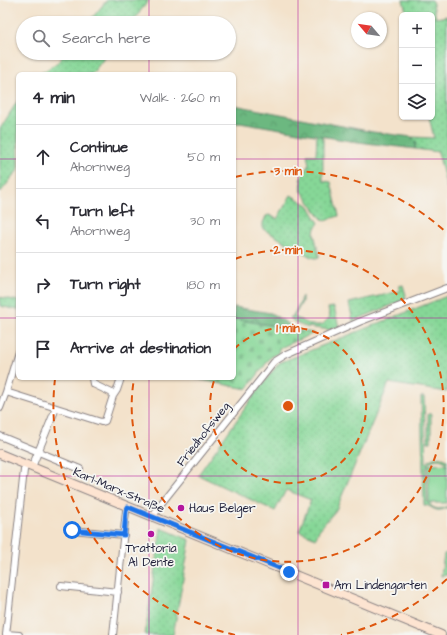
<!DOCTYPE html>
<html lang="en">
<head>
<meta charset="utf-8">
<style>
	body { margin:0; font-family:"Architects Daughter",sans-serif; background:#f2f2f3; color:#2b2b33 }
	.controls { position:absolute; right:12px; top:12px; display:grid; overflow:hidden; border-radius:6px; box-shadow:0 1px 3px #0004 }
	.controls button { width:36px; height:36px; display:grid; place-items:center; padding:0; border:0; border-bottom:1px solid #e1e1e2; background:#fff; color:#2b2b33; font:20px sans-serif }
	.compass { position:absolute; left:351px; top:12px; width:36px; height:36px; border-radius:50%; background:#fff; box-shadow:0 1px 3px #0004; rotate:299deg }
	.stop { position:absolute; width:12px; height:12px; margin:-9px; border:3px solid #1a73e8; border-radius:50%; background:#fff }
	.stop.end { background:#1a73e8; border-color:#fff; box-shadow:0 1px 4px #0008 }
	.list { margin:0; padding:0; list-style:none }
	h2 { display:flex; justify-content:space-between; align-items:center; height:52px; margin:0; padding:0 16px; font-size:17px }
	h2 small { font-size:13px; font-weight:400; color:#7c7c81 }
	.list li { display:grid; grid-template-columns:26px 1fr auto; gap:12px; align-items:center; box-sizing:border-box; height:64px; padding:0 16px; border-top:1px solid #e1e1e2 }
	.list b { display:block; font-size:15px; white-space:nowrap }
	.list p { margin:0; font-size:13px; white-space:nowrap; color:#7c7c81 }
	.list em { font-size:13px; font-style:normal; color:#7c7c81 }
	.icon { flex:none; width:22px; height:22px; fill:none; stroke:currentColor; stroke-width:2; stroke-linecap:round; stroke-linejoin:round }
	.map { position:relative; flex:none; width:447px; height:635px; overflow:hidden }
	.search { position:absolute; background:#fff; box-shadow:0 1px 3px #0004; left:16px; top:16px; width:220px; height:44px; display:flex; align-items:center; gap:10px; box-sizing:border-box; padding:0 14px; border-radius:22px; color:#7c7c81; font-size:15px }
	.panel { position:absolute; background:#fff; box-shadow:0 1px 3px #0004; left:16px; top:72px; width:220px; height:308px; border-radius:6px }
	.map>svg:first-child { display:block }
	.grass { fill:url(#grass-dots); stroke:#547c69 }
	.forest { fill:url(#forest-crowns); stroke:#476d5e }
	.cemetery { fill:url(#cemetery-stones); stroke:#547c69 }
	.garden { fill:#86d797; stroke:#547c69 }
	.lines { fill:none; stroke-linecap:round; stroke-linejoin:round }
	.street-casing { stroke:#8a8283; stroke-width:8 }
	.secondary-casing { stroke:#8a8283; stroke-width:10 }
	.street { stroke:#fff; stroke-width:6 }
	.secondary { stroke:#fde4d1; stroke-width:8 }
	.route { stroke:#1a73e8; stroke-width:5 }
	.grid { fill:none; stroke:#b5179e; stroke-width:1; stroke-opacity:0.55 }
	.ring { fill:none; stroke:#de560e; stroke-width:2; stroke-dasharray:7 5 }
	.poi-dot { fill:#b5179e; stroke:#f6f6f2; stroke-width:1.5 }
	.labels { text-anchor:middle; stroke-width:3.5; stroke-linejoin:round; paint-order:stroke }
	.street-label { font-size:12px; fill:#22223b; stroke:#f6f6f2 }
	.poi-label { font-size:12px; fill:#22223b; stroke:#f6f6f2; text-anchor:start }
	.centre { fill:#de560e; stroke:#f6f6f2; stroke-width:2 }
	.ring-label { font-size:12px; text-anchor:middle; font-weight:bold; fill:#de560e; stroke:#f6f6f2; stroke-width:3.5; stroke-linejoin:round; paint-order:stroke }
</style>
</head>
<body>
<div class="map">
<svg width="447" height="635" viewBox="0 0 447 635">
	<defs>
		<pattern id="grass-dots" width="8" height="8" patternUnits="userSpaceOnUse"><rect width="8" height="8" fill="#86d797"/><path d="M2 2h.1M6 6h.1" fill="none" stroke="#73b883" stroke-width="1.8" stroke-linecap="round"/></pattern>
		<pattern id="forest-crowns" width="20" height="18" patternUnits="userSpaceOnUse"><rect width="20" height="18" fill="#6cb880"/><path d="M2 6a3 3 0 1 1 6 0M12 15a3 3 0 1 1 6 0" fill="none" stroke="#58956a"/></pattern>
		<pattern id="cemetery-stones" width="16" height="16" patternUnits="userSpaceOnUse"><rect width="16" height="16" fill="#86d797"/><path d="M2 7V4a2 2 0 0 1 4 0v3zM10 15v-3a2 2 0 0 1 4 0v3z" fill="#73b883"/></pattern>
	</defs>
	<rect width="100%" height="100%" fill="#f6f6f2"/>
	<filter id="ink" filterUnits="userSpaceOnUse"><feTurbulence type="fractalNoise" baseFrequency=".025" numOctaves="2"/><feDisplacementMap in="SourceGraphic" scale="8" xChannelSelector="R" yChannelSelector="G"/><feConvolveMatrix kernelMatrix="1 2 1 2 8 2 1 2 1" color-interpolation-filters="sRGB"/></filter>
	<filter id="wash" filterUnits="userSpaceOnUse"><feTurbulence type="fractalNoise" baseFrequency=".012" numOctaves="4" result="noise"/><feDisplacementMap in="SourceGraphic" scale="16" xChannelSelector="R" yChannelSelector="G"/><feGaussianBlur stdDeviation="0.9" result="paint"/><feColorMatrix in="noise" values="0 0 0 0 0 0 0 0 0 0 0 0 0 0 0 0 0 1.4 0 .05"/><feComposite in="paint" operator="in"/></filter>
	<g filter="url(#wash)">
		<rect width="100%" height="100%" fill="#f3e2cb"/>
		<!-- grass -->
		<path class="grass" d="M107,0h42l-18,23h-43z
			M403,0h29l4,18 11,-2v173l-9,-37 -23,-3 1,-8 -4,-4 22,1 -5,-21h3v-102h-25z
			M65,53h43l-16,21h-52l18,-12z
			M18,100v70l-18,23v-64z
			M317,135l6,1v45l8,1 8,34 -13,4 -4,-1 -21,-29 1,-9 -2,-1 9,-16 -2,-9h9z
			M291,195l17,10 11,18 -4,5 -1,5 5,22v2l-3,1 -5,-1 -48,-28v-6l3,-7 3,-1 8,4z
			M403,285l3,10 -2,5 -51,21 -4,-18 51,-12 -1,-5z
			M302,296v6l-8,15 17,8h11l8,-8 -2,-9 6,-1 5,20 -7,3 -26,-3 -11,-4 -4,-4 -1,-2h2l9,-16 -1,-1z
			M447,296v96l-58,-9 -53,127 -17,20 -3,8 -17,-7 12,-31 -25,-10 -11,21 -77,-36 57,-81 24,-31z
			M0,297l18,4v9l-18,-4z
			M161,528l29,12 -17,95h-28z
			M447,553v22l-6,1 3,-22z"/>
		<!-- forest -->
		<path class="forest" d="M234,105l139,27 39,5 4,4 -1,8 -65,-8 -110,-19 -6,2z
			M234,307l37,6 19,12 2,4 -58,-10z"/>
		<!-- cemetery -->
		<path class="cemetery" d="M234,319l80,14 -34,15 -2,3 1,2 -8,4 -24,32 -55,-11h42z"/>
		<!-- garden -->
		<path class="garden" d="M421,397h3l2,67c5,-7 13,-9 21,-4v3c-8,-7 -17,-4 -21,5l1,33c5,8 12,10 20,5v2c-13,6 -13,-2 -23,-3z
			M428,414h3v28h-3z
			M447,464v39h-18l-1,-38z"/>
	</g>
	<g filter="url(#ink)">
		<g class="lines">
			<!-- street casing -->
			<g class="street-casing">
				<path id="street" d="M18,352l-12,40 95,30 4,-1 8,-25 -1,-3 -19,-9 -1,-6
					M113,396l4,-6 4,-12
					M0,408l6,-16
					M0,436l80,33
					M32,467l24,-59
					M153,517l7,-12 103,-129 11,-14 11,-7 74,-33 88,-34
					M72,530l52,5
					M61,586l57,6
					M6,634l13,1
					M6,635l18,-165 2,-6
					M113,635l13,-124 2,-4"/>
			</g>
			<!-- secondary casing -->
			<g class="secondary-casing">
				<path id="secondary" d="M0,454l441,181"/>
			</g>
			<!-- street -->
			<use href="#street" class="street"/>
			<!-- secondary -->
			<use href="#secondary" class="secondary"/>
		</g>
	</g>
	<g class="lines" filter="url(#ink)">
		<!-- route -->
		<path class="route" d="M72,530l52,5 2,-24 2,-4 161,65"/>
	</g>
	<!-- grid -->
	<path class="grid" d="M149,0v23M298,0v635M149,53v21M0,159h18M234,159h213M0,318h18M234,318h213M149,378v257M0,476h447"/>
	<!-- distance rings -->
	<g class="ring">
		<path d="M234 349A78 78 0 1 1 215 378"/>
		<path d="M235 259A156 156 0 1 1 134 379"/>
		<path d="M447 579A235 235 0 0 1 341 635M235 635A235 235 0 0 1 55 379M235 177A235 235 0 0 1 447 233"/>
	</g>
	<!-- markers -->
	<g class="poi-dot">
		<circle cx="181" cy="508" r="4"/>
		<circle cx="151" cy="534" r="4"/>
		<rect x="322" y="581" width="8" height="8" rx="2"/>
	</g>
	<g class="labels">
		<!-- street labels -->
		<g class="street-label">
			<text transform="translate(203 434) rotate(-52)" y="4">Friedhofsweg</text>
			<text transform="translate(119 490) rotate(23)" y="4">Karl-Marx-Straße</text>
		</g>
		<!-- poi labels -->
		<g class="poi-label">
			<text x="189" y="512">Haus Belger</text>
			<text x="151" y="552" text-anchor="middle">Trattoria<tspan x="151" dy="14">Al Dente</tspan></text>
			<text x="334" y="589">Am Lindengarten</text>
		</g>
	</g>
	<circle cx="288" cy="406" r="6" class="centre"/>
	<g class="ring-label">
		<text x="288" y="175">3 min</text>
		<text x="288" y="254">2 min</text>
		<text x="288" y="332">1 min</text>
	</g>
</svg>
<div class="controls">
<button>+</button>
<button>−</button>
<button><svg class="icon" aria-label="layers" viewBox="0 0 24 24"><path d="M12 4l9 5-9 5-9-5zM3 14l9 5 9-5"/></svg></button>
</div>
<svg class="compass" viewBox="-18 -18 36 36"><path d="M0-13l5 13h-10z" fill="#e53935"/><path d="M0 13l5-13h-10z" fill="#7c7c81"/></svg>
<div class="stop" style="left:72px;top:530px"></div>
<div class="stop end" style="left:289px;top:572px"></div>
<div class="search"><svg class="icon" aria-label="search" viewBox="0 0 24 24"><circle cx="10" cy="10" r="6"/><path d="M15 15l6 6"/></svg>Search here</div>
<section class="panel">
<h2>4 min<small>Walk · 260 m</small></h2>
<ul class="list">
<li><svg class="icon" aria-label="ahead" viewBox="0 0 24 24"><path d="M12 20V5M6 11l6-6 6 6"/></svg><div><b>Continue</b><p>Ahornweg</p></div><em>50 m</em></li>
<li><svg class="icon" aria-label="left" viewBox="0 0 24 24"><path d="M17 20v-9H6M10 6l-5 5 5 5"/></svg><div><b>Turn left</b><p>Ahornweg</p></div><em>30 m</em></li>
<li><svg class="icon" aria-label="right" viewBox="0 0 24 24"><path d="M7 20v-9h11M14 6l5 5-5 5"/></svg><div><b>Turn right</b></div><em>180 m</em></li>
<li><svg class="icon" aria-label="arrive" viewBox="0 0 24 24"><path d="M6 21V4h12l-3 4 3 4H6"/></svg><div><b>Arrive at destination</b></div></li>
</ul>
</section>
</div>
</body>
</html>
